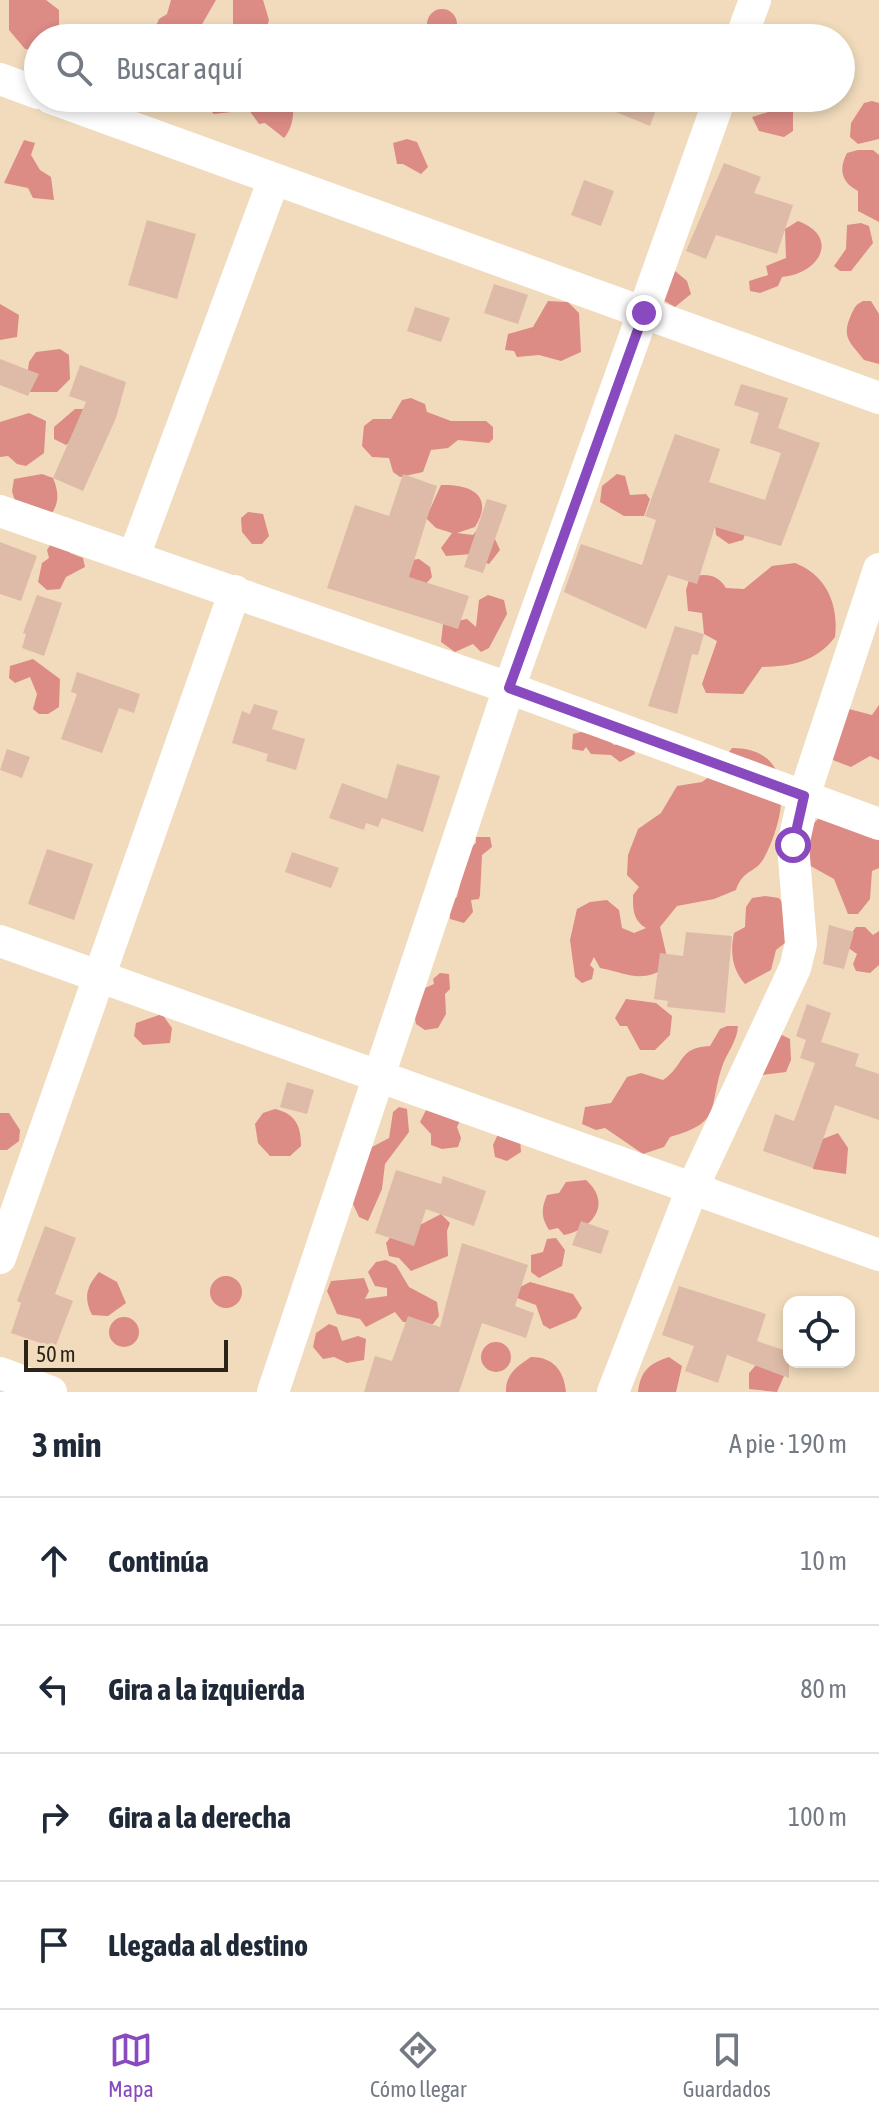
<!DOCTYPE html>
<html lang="es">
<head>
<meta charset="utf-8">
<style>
	body { margin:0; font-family:"Asap Condensed",sans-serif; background:#f2f2f3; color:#1f2937 }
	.controls { position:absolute; right:24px; bottom:24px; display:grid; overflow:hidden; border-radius:16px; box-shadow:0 4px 12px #0003 }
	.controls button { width:72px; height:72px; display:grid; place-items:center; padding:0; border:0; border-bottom:2px solid #e0e1e3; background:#fff; color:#1f2937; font:40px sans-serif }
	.scale { position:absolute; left:24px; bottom:20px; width:204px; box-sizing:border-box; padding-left:8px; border:4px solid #2b2317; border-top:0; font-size:22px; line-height:28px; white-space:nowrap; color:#2b2317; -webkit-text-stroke:6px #f1dbbc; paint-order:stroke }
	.stop { position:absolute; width:24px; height:24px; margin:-18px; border:6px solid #894abf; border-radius:50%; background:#fff }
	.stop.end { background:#894abf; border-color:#fff; box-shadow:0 2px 8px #0008 }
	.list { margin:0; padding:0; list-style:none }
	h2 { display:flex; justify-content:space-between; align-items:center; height:104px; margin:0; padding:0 32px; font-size:34px }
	h2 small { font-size:26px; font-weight:400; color:#747a83 }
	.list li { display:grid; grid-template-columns:52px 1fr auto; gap:24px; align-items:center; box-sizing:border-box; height:128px; padding:0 32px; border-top:2px solid #e0e1e3 }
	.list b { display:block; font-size:30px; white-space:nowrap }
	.list em { font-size:26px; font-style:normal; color:#747a83 }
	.icon { flex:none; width:44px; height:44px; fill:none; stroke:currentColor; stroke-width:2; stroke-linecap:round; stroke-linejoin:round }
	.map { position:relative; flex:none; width:879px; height:1392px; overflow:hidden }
	.search { position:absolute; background:#fff; box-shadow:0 4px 12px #0003; left:24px; right:24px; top:24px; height:88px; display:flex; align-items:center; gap:20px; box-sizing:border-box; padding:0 28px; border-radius:44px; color:#747a83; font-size:30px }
	.sheet { height:616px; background:#fff }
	nav { display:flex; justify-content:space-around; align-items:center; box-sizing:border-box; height:112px; border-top:2px solid #e0e1e3; background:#fff; font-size:22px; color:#747a83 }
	nav a { display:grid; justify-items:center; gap:4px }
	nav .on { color:#894abf }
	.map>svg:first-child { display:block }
	.forest { fill:#dc8b85 }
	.building { fill:#debba8 }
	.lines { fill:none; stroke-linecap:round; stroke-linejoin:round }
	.minor { stroke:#fff; stroke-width:32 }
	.route { stroke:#894abf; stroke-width:10 }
</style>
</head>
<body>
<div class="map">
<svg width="879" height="1392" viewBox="0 0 879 1392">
	<rect width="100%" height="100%" fill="#f1dbbc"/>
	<!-- forest -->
	<path class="forest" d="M9,0h37l13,10v28h-21v13l-13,-2 -16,-19z
		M171,0h45l-22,38h-57l17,-8 5,-11 8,-5z
		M233,0h30l6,20 -5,16 -23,2 -8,-11z
		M427 24a15 15 0 1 1 30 0a15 15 0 1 1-30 0Z
		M197,98h93c6,11 3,30 -6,40l-19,-15 -6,1 -10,-14 -35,4z
		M872,101l7,2v36l-21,5 -8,-7 1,-14 13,-20z
		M776,105l11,1 6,5v20l-9,6 -25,-6 -7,-14 16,-5z
		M407,139l10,3 11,25 -7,7 -18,-10h-6l-4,-21z
		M24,140l11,3 -4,12 9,15 11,7 3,23 -21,-2 -5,-10 -24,-5z
		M858,150h15l6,5v67l-21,-11v-20c-16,-8 -20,-21 -11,-38z
		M798,221c43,16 21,53 -16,56l-4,9 -18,7 -10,-2 -1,-10 19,-6 -2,-9 20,-8 -1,-29z
		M861,223l8,3 4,17 -22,28h-11l-6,-5 12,-17 1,-24z
		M675,271l12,10 4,13 -16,13 -12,-7z
		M548,301l20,1 11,11 2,39 -20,9 -22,-6 -22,2 -3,-6 -9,-1 3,-16 25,-7z
		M863,301h8l8,13v50l-15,-4c-14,-18 -23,-22 -13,-45 4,-8 4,-10 12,-14z
		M0,304l19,11 -2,22 -17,3z
		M60,349l9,6 1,24 -13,13h-27l-3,-15 2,-15 7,-10z
		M411,398l14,6 2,8 24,9h35l7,6v12l-4,4 -31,-3 -10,8 -17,2 -8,22 -23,5 -7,-5 -4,-14 -17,-1 -10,-11 2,-20 9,-7h18l11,-19z
		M75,409h9l-10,29 -8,7 -12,-6v-12z
		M29,413l17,8 -2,32 -18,13 -9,-2 -9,-8 -8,1v-35z
		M42,474l11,4c5,12 7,23 -1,35l-37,-12 -3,-10 2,-12z
		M617,474l8,2 5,19 16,-1 4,5 -6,17h-20l-24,-14 2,-16z
		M441,485c29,-1 54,10 34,42l-18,6 16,2 4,-5 18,9 5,11 -11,14 -13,-4 -4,-6 -26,2 -5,-8 11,-15 -16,-5 -10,-10z
		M248,512l15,2 6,22 -7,8h-10l-10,-12 -1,-14z
		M715,523l34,1 -6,16 -14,4 -13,-9z
		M52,542l16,5 2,6 13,5 2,9 -19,10 -6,12 -13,1 -9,-8 4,-19 7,-5 -2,-8z
		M419,559l11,8 2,10 -8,9 -16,-1 -3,-24z
		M795,563c31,12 44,41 40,74 -19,25 -43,29 -73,30l-19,27 -37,-1 -4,-9 15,-43 -13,-7 -2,-21 -14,-2 -2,-21 4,-13c15,-4 28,-3 36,11l18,1 28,-23z
		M488,595l16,5 3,14 -18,34 -8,4 -8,-8 -18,8 -14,-10 2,-18 24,-5 9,8 3,-27z
		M33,659l27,20 -1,28 -11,7h-9l-6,-5 4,-15 -7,-17 -15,6 -6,-5 1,-12z
		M879,705v55l-9,-4 -19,11 -21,-8 19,-50 23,6z
		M581,732l25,6 8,7 9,-2 11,6 1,5 -15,8 -9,-7 -20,-1 -5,-7 -3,4 -11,-2 1,-15z
		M732,748c66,0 54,69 32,110 -8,15 -21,11 -28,32l-22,9 -37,7 -17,21 9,39c-28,18 -39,8 -69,2l-6,-11 -4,8 4,4 -2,10 -10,4 -7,-6 -5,-37 7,-31 13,-7 17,-2 12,10 3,18 12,5 12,-5c-13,-8 -13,-18 -13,-33l6,-8 -12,-12 1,-20 10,-26 23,-16 16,-27 25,-4 12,-9z
		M827,810l52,22v36l-7,3 -2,28 -12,15h-10l-14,-35 -27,-15 1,-35z
		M476,837h14l2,10 -10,8 -2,40 -1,4 -8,1 2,12 -9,11 -14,-4 -1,-17 8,-5 11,-47 8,-7z
		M765,896l14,2c12,15 8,28 6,45l-9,7 -5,20 -26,14c-13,-15 -15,-31 -11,-51l11,-6 1,-20 6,-9z
		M856,927h9l8,8 6,-4v34l-9,8 -14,-2 -3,-7 4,-10 -10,-7 1,-9z
		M440,973l9,1 1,15 -5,5 1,20 -8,14 -13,2 -9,-6 -2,-11 11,-25 9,-4 -1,-5z
		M626,999l30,4 16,13 -2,19 -15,15h-15l-13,-24h-7l-5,-8z
		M162,1014l10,14 -2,15 -27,2 -9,-9 2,-13z
		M727,1026h11c-1,16 -11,26 -16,41 -14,42 1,55 -52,70l-6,10 -21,7 -38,-26 -9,2 -14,-6 3,-17 26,-4 16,-26 14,-4 22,7c22,-15 15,-33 47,-34l10,-17z
		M772,1030l18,9 1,21 -5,12 -25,3z
		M428,1106l33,13 -4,8 4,11 -3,9 -16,2 -11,-4v-11l-11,-12z
		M399,1107l8,2 2,23 -24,32 -3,25 -14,32 -9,-4 -12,-26 25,-44 17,-9 4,-26z
		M275,1109c21,5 26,17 26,37l-11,10h-20l-12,-13 -3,-19 8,-11z
		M0,1113h9l11,17 -1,11 -12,9h-7z
		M838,1133l10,15 -2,26 -33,-5 -2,-15 4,-12z
		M498,1134l22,5 1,13 -14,9 -12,-4 -2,-12z
		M586,1180c27,24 6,49 -22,55l-6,-7 -9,2c-8,-13 -8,-21 -2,-35l12,-2 7,-11z
		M441,1214l9,9 -3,8 1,25 -37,15 -12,-13 -10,-2 -3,-13 11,-14 19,-2z
		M556,1238l9,12 -3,16 -23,12 -8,-6v-17l12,-3 4,-13z
		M386,1260l10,5 13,22 28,15 2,14 -6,8 -30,-2 -8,-10 -29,15 -6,-8 -23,-5 -10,-23 4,-10 33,-3 5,13 -4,8 22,-3v-8l-12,-2 -7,-14 8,-10z
		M99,1272l18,10 9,21 -18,13 -16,-1c-9,-18 -5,-29 7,-43z
		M210 1292a16 16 0 1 1 32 0a16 16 0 1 1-32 0Z
		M530,1282l43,12 9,14 -6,10 -26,11 -7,-4 -7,-20 -19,-7 3,-11z
		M109 1332a15 15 0 1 1 30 0a15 15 0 1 1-30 0Z
		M329,1324l8,3 5,14 16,-5 8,3 -2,21 -17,3 -13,-6 -11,2 -10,-12 3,-14z
		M481 1357a15 15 0 1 1 30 0a15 15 0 1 1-30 0Z
		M531,1357c22,0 33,13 35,35h-60c-1,-17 11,-26 25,-35z
		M669,1357l13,9 -6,26h-38c3,-22 11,-28 31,-35z
		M756,1365l28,11 -7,16 -28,-3v-16z"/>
	<!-- building -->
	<path class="building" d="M582,98h78l-10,28z
		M724,163l37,14 -7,16 39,12 -16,49 -61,-19 -10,24 -20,-8z
		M584,180l30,11 -13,35 -30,-11z
		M147,220l49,14 -19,65 -49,-14z
		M494,284l34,11 -10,29 -34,-11z
		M415,307l35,11 -9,24 -34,-11z
		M0,359l39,15 -11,22 -28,-11z
		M80,365l46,17 -10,36 -33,73 -30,-13 33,-76 -17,-6z
		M741,384l47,14 -10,30 42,15 -39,103 -66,-19 -18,57 -29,-9 -22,54 -82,-37 17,-48 61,21 14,-45 -11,-4 30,-82 45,15 -11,33 56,18 16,-47 -31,-10 9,-30 -25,-8z
		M403,474l34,12 -28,91 60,19 -11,33 -131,-41 28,-83 34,11z
		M487,499l20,6 -24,68 -19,-6z
		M0,542l37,14 -16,45 -21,-7z
		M37,595l25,8 -18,53 -22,-8 4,-14 -3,-1z
		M675,626l29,8 -6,21 -6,-1 -15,60 -29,-8z
		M77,672l63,22 -6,19 -15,-5 -17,45 -41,-14 16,-45 -6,-2z
		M254,704l24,7 -6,18 33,10 -9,31 -30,-9 2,-7 -36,-11 10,-32 8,3z
		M7,749l23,8 -8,21 -22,-8z
		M397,764l43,12 -17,56 -41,-14 -4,9 -12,-4 -2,7 -35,-12 13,-35 45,16z
		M47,849l46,15 -19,56 -46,-16z
		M292,852l47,16 -8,20 -46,-16z
		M829,925l25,7 -10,37 -21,-5z
		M686,932l46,4 -7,77 -58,-6 1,-6 -14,-2 6,-46 23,3z
		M807,1004l24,9 -10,29 38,12 -4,12 24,8v46l-44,-15 -22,63 -50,-17 12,-37 19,7 21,-58 -15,-5 6,-18 -10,-4z
		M287,1082l27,8 -7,24 -27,-7z
		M396,1170l45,14 2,-8 43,15 -12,35 -48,-17 -12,37 -39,-13z
		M581,1221l28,10 -8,23 -29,-9z
		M45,1226l31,12 -21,56 18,7 -18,47 -44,-15 10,-30 -4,-2z
		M462,1243l66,22 -13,41 19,7 -8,25 -44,-15 -23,69h-95l11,-36 17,5 16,-45 32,11z
		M679,1286l87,28 -9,27 32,11v26l-62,-23 -9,28 -33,-12 9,-25 -32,-11z"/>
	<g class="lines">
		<!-- minor -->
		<path class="minor" d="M741,38l14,-38
			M0,79l38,14
			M51,98l828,300
			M0,511l509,177 370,136
			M134,556l140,-377
			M0,941l879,314
			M0,1258l235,-667
			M0,1373l51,19
			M273,1392l236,-704 211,-590
			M613,1392l79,-203 103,-221 6,-24 -8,-99 11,-49 75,-227"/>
	</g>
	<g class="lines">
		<!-- route -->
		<path class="route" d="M644,313l-135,375 295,108 -11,49"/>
	</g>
</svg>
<div class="controls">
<button><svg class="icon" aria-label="locate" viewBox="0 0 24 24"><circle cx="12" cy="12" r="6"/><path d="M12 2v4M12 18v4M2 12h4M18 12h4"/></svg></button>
</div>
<div class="scale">50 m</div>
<div class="stop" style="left:793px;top:845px"></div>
<div class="stop end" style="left:644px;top:313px"></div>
<div class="search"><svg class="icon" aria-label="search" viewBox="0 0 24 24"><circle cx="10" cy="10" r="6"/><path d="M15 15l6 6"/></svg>Buscar aquí</div>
</div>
<section class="sheet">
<h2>3 min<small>A pie · 190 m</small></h2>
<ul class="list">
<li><svg class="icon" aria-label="ahead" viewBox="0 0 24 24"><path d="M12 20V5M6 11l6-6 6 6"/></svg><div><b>Continúa</b></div><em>10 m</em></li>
<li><svg class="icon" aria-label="left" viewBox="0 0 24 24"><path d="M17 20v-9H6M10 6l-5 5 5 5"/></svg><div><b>Gira a la izquierda</b></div><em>80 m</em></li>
<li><svg class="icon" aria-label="right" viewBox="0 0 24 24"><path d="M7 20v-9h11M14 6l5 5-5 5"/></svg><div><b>Gira a la derecha</b></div><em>100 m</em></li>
<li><svg class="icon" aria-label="arrive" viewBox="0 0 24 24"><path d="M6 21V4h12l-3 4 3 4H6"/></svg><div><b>Llegada al destino</b></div></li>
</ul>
</section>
<nav>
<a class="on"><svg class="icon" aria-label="map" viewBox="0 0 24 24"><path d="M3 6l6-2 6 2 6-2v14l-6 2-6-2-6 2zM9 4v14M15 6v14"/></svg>Mapa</a>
<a><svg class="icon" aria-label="directions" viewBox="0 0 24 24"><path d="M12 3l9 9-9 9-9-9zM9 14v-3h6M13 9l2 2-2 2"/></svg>Cómo llegar</a>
<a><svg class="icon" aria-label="saved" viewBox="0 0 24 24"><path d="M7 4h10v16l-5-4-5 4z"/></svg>Guardados</a>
</nav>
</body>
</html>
